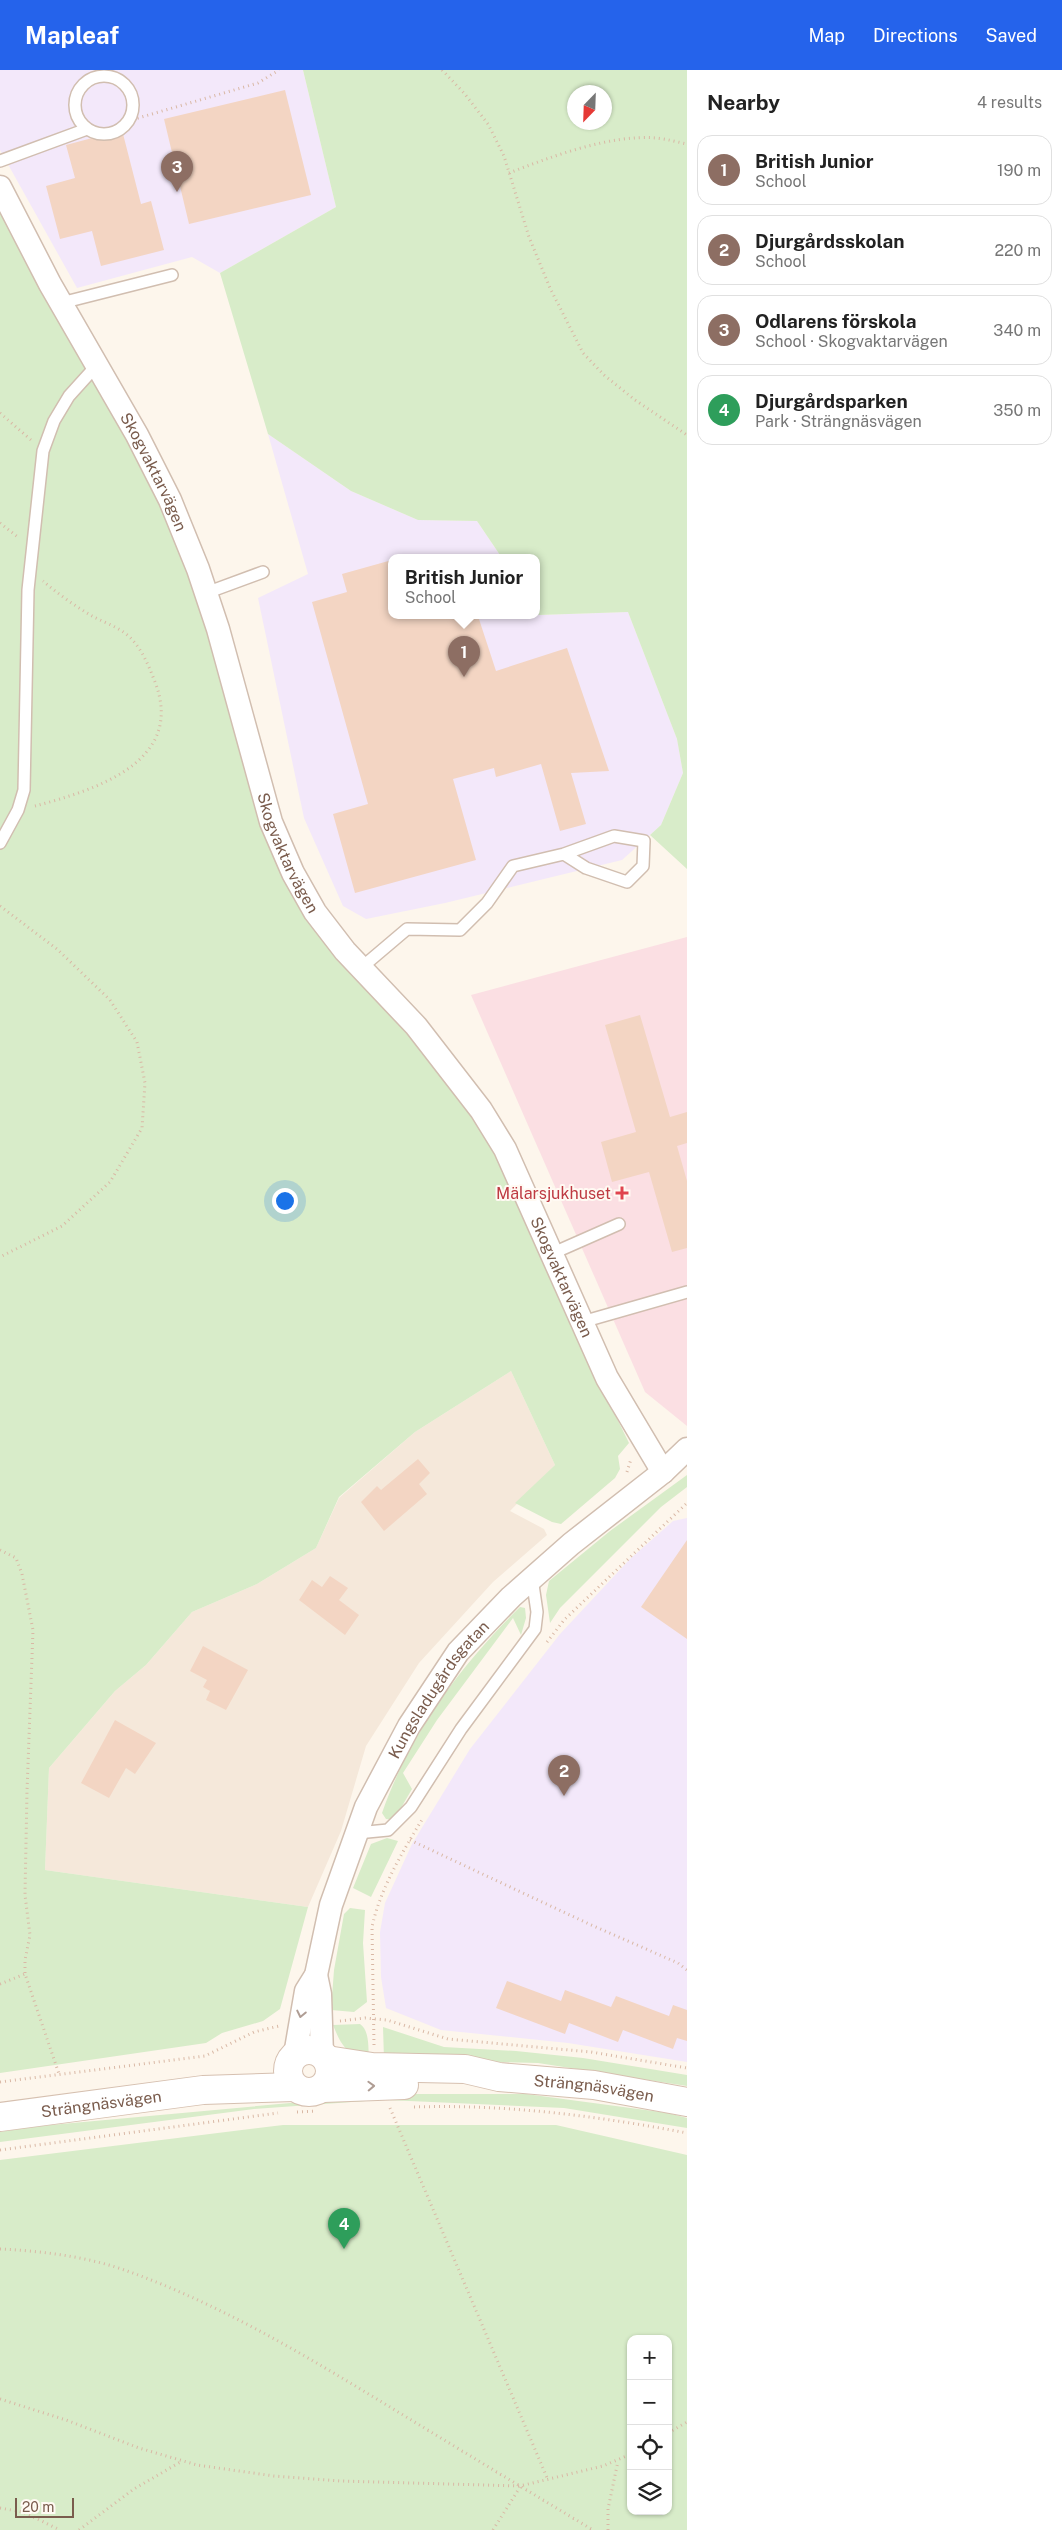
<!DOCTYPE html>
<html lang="en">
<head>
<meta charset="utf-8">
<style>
	body { margin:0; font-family:"Public Sans",sans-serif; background:#f2f2f2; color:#222 }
	.controls { position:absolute; right:15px; bottom:15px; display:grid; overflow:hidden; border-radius:10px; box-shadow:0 1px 4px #0004 }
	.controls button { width:45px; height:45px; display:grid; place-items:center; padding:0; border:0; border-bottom:1px solid #e0e0e0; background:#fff; color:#222; font:25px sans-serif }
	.compass { position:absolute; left:567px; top:15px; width:45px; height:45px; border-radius:50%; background:#fff; box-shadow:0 1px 4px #0004; rotate:203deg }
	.scale { position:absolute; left:15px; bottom:12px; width:59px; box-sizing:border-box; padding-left:5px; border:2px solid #7a5c4d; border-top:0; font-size:14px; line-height:18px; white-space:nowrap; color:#7a5c4d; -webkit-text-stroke:4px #fffaf3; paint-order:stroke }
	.you { position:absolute; left:284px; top:1130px; width:18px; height:18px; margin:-12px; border:4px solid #fff; border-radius:50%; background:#1a73e8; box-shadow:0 0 0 8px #1a73e833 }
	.badge { display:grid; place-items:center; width:32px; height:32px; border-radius:50%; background:#2563eb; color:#fff; font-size:16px; font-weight:700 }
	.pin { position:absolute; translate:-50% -41px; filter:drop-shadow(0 1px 2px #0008) }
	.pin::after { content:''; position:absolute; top:26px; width:18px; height:15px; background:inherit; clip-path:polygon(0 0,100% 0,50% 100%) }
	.popup { position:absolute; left:388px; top:484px; width:152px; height:65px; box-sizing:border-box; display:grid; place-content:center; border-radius:10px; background:#fff; filter:drop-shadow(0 1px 4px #0005); font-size:16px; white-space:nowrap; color:#767676 }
	.popup b { font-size:19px; color:#222 }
	.popup::after { content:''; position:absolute; left:50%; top:100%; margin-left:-10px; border:10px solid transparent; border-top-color:#fff }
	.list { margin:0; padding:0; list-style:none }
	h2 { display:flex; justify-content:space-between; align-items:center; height:65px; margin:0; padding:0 20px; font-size:21px }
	h2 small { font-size:16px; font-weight:400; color:#767676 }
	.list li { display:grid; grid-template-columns:32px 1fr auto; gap:15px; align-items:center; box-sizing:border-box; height:70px; margin:0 10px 10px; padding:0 10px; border:1px solid #e0e0e0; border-radius:15px }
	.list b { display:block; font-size:19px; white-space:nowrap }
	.list p { margin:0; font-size:16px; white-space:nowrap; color:#767676 }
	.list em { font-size:16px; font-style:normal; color:#767676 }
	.icon { flex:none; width:28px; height:28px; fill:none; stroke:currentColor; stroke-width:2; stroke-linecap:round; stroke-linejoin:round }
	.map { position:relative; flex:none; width:687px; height:2460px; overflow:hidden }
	header { display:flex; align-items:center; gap:30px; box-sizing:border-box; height:70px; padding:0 25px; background:#2563eb; color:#fff }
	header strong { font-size:24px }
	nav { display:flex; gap:28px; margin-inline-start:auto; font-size:18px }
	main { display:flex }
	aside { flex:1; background:#fff }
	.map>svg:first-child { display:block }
	.residential { fill:#f5e8da }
	.education { fill:#f3e8fa }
	.medical { fill:#fbdfe3 }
	.green { fill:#d8ecc9; fill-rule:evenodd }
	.building { fill:#f3d5c3 }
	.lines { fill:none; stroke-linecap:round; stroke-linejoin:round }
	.lane-casing { stroke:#d1beb0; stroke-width:14 }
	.street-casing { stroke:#d1beb0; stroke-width:25 }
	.secondary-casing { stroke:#d6c0b0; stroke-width:30 }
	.path { stroke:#d9b8a5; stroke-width:3; stroke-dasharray:1 4; stroke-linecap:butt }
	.lane { stroke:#fff; stroke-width:11 }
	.street { stroke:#fff; stroke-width:22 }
	.secondary { stroke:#fff; stroke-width:28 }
	.oneway { stroke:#af9d94 }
	.health-dot { fill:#e0444e; stroke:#fffaf3; stroke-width:2 }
	.labels { text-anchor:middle; stroke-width:4; stroke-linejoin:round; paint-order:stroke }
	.street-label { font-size:16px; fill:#7a5c4d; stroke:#fffaf3 }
	.health-label { font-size:16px; fill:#be3a42; stroke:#fffaf3; text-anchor:end }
</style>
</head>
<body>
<header>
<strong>Mapleaf</strong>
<nav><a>Map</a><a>Directions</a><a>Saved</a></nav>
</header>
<main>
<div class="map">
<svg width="687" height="2460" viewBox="0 0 687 2460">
	<rect width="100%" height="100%" fill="#fdf6ec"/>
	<!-- residential -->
	<path class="residential" d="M511,1301l44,94 -45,46 34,18 3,6 -54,47 -74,81 -53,83 -25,85 -33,76 -263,-37 4,-102 66,-77 31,-26 46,-53 65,-28 59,-36 23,-50 76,-66z"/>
	<!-- education -->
	<path class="education" d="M0,0h303l33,137 -116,66 -28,-16 -115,31 -77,-138z
		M268,364l83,57 67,29 59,1 25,37h-110v58h144l1,-5 2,4 89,-3 49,127 6,34 -22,52 -39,35 -177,43 -79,16 -23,-13 -39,-88 -46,-220 50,-24z
		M687,1448v544l-119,-19 -127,-13 -55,-22 -5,-31 -1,-45 5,-29 27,-59 58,-95 90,-115 70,-75 43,-38z"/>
	<!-- medical -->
	<path class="medical" d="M687,867v489l-42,-34 -174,-397z"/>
	<!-- green -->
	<path class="green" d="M303,0h384v799l-37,-34 11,-10 22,-52 -6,-34 -49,-127 -89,3 -3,-4v-53h-34l-25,-37 -59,-1 -67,-29 -83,-57 -48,-161 116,-66zM574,22h30v30h-30z
		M0,136l149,272 49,115 70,239 84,142 72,78 61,82 57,122 29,69 58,118 -11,13 2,13 -5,9 -54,46 -9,-2 -37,-19 40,-38 -44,-94 -96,61 -76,65 -23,51 -59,36 -65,28 -46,53 -31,26 -66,77 -4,102 263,37 -28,102 -17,12 -41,12 -16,10 -206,30z
		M687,1405v12l-26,20 -101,101 -10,15 -4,-28 3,-14 61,-50z
		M520,1537l5,1 1,10 -5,17 -8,-17 -76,102 -34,53 9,16 -18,31 -8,-1 -4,-6c28,-80 78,-147 138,-206z
		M387,1768l11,3 -27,56 -18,-9 18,-44z
		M350,1838l15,2 -2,33 4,59 -13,10 -23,-2 3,-40 10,-56z
		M360,1954c10,7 8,24 9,36 -23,-7 -27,-13 -36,-35z
		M383,1957l61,20 72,4 67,7 104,17v11l-149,-23 -154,-4z
		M387,2024h139l142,19 19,5v10l-123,-20 -177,-8z
		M367,2026l-1,5 -112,8 -254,33v-10l29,-5z
		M283,2055h273l131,30v375h-687v-370zM631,2269h37v172h-37z"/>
	<!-- building -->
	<path class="building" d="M285,20l26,105 -122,29 -25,-105z
		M122,60l19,74 10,-3 13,49 -63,16 -9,-35 -32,8 -14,-53 29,-8 -9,-33z
		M392,490v56h86l18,55 71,-23 42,123 -38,2 15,51 -26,7 -19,-67 -45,13 -2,-9 -41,11 23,81 -121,33 -22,-79 35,-10 -56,-202 35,-10 -5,-18z
		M640,945l30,102 17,-5v31l-10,3 10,35v67l-15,4 -23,-80 -37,10 -11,-40 35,-10 -31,-107z
		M418,1389l12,14 -11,11 8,10 -43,37 -23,-29 16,-16 4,4z
		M687,1470v99l-46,-32z
		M330,1506l18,12 -9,12 20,15 -14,20 -46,-35 13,-20 10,7z
		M203,1576l45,24 -22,40 -20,-10 4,-9 -7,-4 4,-7 -17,-9z
		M115,1650l41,23 -21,31 -9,-6 -17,30 -28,-15z
		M507,1911l54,20 4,-11 46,17 5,-11 53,20 4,-11 14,5v31l-10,-3 -4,11 -50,-19 -5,12 -49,-19 -4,11 -69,-26z"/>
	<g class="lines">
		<!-- lane casing -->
		<g class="lane-casing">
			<path id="lane" d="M75 35a29 29 0 1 1 58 0a29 29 0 1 1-58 0Z
				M0,91l87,-32
				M61,233l111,-28
				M206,523l57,-21
				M0,773l18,-33 6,-20 4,-200 15,-139 11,-30 15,-25 28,-31
				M361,898l46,-39 53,1 27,-27 26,-37 51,-12 22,14 41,14 16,-16 1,-25 -30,-5 -50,18
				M551,1184l68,-30
				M582,1252l105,-30
				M357,1763l31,-3 23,-23 50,-78 74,-100 2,-17 -5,-34"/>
		</g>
		<!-- street casing -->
		<g class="street-casing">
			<g id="street">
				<path id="s1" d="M0,117l50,97 87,151 33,65 28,69 20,60 53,193 22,51 22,39 30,39 71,75 65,84 24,39 102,229 56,94"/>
				<path d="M316,1905l4,19 2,61"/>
				<path id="s2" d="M295,1985l11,-64 10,-16 15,-70 35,-98 43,-81 49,-74 53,-55 60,-53 92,-72 24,-23"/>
			</g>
		</g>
		<!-- secondary casing -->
		<g class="secondary-casing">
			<g id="secondary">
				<circle cx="309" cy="2001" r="21"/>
				<path id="s3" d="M327,1990l45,7 93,2 34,8 95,8 93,17"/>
				<path d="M323,2018l81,-3"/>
				<path id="s4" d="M0,2047l203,-27 91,-3"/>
			</g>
		</g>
		<!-- path -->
		<path class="path" d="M442,0l22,23 24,31 16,32 25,81 21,51 33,65 21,22 31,25 52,35
			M128,51l130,-38 21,-13
			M509,103c41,-16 102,-39 147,-35 11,1 21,4 31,6
			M0,343l31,27
			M0,453l19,15
			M35,736c60,-16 151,-44 120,-124 -7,-18 -14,-36 -29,-48 -10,-8 -23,-12 -34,-18 -17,-10 -34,-22 -49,-35
			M0,836l57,43 53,51 27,42 8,41 -3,45 -32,54 -48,44 -62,31
			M627,1402l4,-13
			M0,1480l16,8 6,16 11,56 -6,161 -2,104 5,40 -5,25v14l34,100
			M547,1572l17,-22 123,-117
			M410,1770l179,84 89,39 9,7
			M0,1914l25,-10
			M340,1951l25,-3 22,2 61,19 143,13 96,16
			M374,1975l-2,-118c8,-38 31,-76 51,-109
			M0,2012l205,-26 49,-24 25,-6
			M414,2037c91,-3 184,9 273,26
			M390,2038l158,372
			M297,2042l19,-1
			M0,2080l278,-37
			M0,2179c43,2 90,8 130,23 91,33 173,82 255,132 69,42 138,84 208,126
			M0,2329l66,21 73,28 58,17 77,11 66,5 180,5 83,-20 28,-12
			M668,2363l19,-11
			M0,2438l23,4 37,18
			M79,2460l55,-41 48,-28
			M493,2460l27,-43
			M608,2460v-21l10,-48"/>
		<!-- lane -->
		<use href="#lane" class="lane"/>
		<!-- street -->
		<use href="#street" class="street"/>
		<!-- secondary -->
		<use href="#secondary" class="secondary"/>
	</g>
	<!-- one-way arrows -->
	<defs><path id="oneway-chevron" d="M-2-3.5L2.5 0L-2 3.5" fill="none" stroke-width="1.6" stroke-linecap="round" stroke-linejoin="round" transform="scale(1.25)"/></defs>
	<g class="oneway">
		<use href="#oneway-chevron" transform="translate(301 1944) rotate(102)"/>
		<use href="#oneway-chevron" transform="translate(371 2016) rotate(-2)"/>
	</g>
	<!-- markers -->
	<path class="health-dot" d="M619.5 1115.5h5v5h5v5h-5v5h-5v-5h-5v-5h5z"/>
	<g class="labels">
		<!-- street labels -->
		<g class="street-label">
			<text dy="6" stroke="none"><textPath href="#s1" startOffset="324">Skogvaktarvägen</textPath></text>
			<text dy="6" stroke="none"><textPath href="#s1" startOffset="729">Skogvaktarvägen</textPath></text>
			<text dy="6" stroke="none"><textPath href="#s1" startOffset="1239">Skogvaktarvägen</textPath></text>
			<text dy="6" stroke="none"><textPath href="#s2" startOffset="398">Kungsladugårdsgatan</textPath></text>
			<text dy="6" stroke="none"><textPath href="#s3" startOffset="269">Strängnäsvägen</textPath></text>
			<text dy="6" stroke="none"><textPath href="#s4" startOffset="102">Strängnäsvägen</textPath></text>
		</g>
		<!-- health labels -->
		<g class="health-label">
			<text x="611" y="1129">Mälarsjukhuset</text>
		</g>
	</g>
</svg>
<div class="controls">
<button>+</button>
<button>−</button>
<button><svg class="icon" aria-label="locate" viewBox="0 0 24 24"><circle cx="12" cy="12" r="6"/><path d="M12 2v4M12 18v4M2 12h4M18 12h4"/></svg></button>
<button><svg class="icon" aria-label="layers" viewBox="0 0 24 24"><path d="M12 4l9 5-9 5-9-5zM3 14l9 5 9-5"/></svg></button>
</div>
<svg class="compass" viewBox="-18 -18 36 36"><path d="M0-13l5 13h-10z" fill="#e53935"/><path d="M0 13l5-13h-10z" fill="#767676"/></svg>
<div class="scale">20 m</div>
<div class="you"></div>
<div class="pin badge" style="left:464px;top:607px;background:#8d6e63">1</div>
<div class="popup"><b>British Junior</b>School</div>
<div class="pin badge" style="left:564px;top:1726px;background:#8d6e63">2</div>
<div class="pin badge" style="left:177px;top:122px;background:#8d6e63">3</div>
<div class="pin badge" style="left:344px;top:2179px;background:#2e9e5b">4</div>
</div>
<aside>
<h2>Nearby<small>4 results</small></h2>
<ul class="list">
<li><span class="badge" style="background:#8d6e63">1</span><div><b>British Junior</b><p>School</p></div><em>190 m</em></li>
<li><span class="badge" style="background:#8d6e63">2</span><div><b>Djurgårdsskolan</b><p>School</p></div><em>220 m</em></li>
<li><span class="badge" style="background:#8d6e63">3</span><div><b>Odlarens förskola</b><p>School · Skogvaktarvägen</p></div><em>340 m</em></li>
<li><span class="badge" style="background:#2e9e5b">4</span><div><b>Djurgårdsparken</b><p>Park · Strängnäsvägen</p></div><em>350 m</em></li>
</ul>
</aside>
</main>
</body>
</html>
